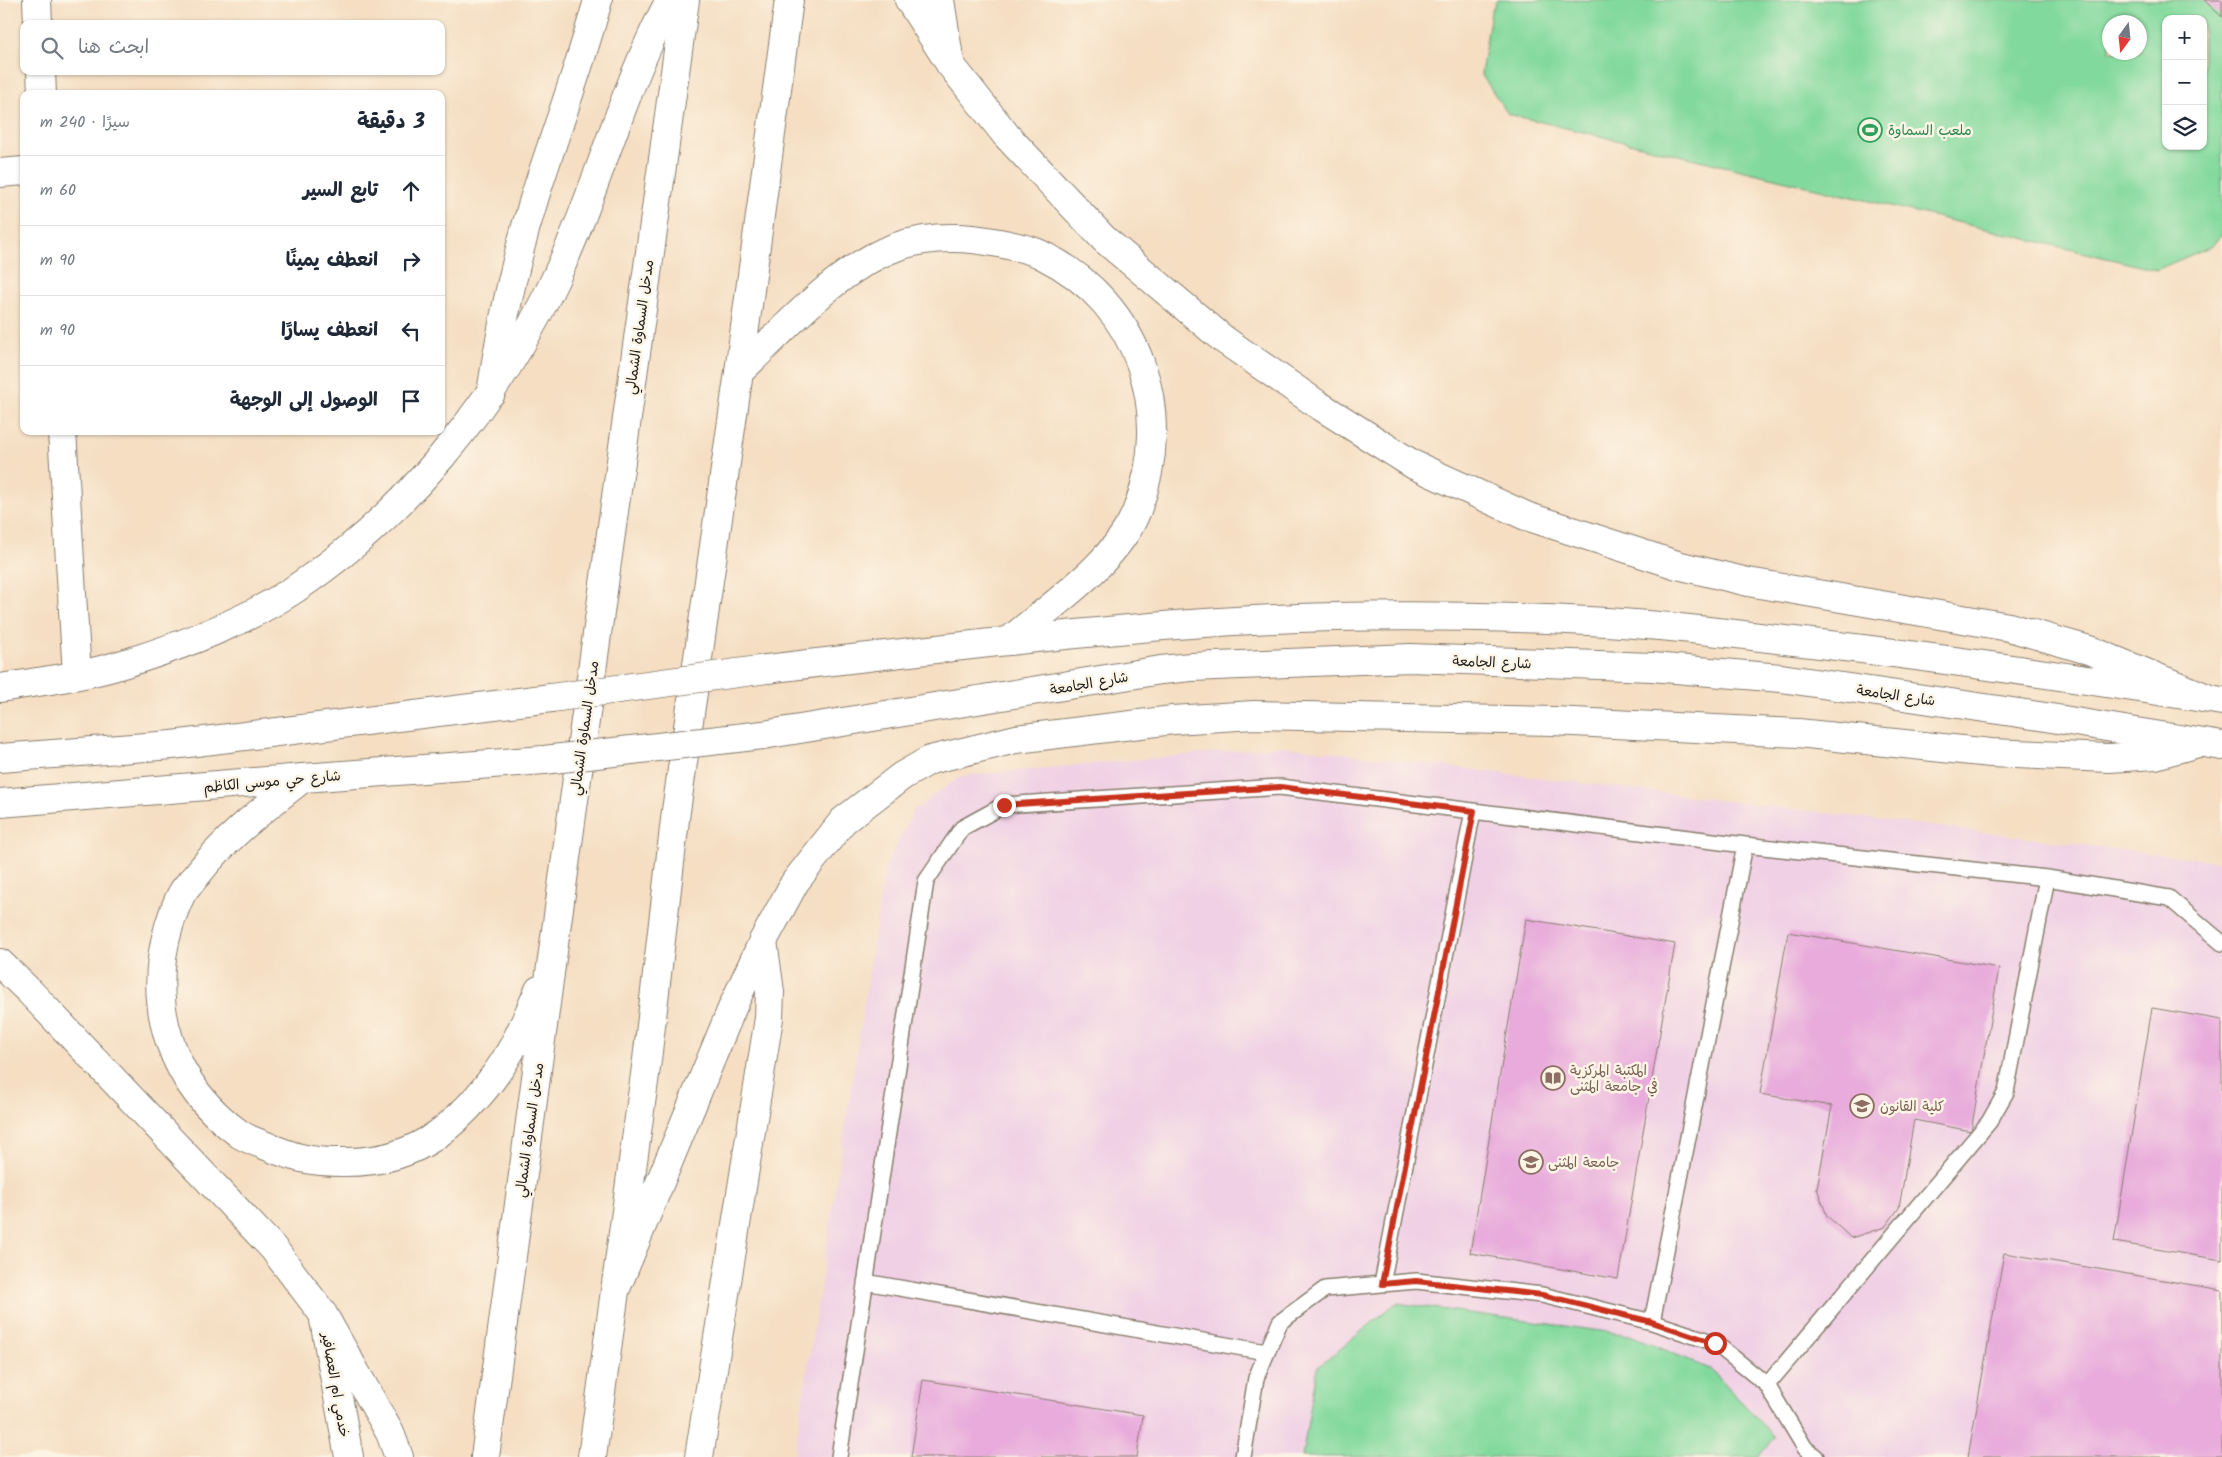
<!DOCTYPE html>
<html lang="ar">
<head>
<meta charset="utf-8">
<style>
	body { margin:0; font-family:Kalam,"Playpen Sans Arabic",sans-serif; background:#f2f2f3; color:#1f2937; direction:rtl }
	.controls { position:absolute; right:15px; top:15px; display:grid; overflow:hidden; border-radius:10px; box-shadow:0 1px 4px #0004 }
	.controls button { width:45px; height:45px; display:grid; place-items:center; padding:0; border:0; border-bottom:1px solid #e0e1e3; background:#fff; color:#1f2937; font:25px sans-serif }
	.compass { position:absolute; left:2102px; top:15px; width:45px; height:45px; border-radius:50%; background:#fff; box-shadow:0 1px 4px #0004; rotate:195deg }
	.stop { position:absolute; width:15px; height:15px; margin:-11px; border:4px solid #c8321e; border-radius:50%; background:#fff }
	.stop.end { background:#c8321e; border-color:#fff; box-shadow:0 1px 5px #0008 }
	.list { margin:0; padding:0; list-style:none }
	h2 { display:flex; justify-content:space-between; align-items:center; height:65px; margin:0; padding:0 20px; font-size:21px }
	h2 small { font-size:16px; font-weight:400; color:#747a83 }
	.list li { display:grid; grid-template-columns:32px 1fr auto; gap:15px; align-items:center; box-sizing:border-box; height:70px; padding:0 20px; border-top:1px solid #e0e1e3 }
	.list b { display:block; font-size:19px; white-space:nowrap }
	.list em { font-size:16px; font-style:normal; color:#747a83 }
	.icon { flex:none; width:28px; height:28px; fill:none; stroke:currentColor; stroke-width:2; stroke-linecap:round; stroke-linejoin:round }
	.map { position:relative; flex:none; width:2222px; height:1457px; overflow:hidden; direction:ltr }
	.search { position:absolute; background:#fff; box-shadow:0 1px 4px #0004; left:20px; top:20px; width:425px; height:55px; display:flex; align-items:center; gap:12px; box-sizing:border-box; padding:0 18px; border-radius:10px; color:#747a83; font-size:19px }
	.panel { position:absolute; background:#fff; box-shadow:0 1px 4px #0004; left:20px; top:90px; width:425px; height:345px; border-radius:10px; direction:rtl }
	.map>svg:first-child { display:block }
	.built { fill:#f0d0e5 }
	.green { fill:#82d99d; stroke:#4f7a5c; fill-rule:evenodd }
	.building { fill:#e8abdc }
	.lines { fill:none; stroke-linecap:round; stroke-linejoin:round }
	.service-casing { stroke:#887d6f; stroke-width:18 }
	.minor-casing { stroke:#887d6f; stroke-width:30 }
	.secondary-casing { stroke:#887d6f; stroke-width:30 }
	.trunk-casing { stroke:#887d6f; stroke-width:30 }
	.service { stroke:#fff; stroke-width:15 }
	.minor { stroke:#fff; stroke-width:28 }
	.secondary { stroke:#fff; stroke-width:28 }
	.trunk { stroke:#fff; stroke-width:28 }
	.secondary-bridge-casing { stroke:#887d6f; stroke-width:30; stroke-linecap:butt }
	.secondary-bridge { stroke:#fff; stroke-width:28 }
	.route { stroke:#c8321e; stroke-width:6 }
	.labels { text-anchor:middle; stroke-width:5; stroke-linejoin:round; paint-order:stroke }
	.leisure-label { font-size:14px; fill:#27864d; stroke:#fcf5e5; text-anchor:start }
	.street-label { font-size:14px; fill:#1c1c1c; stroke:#fcf5e5 }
	.education-label { font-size:14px; fill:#785e54; stroke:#fcf5e5; text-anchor:start }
</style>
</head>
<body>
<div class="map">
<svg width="2222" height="1457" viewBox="0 0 2222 1457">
	<rect width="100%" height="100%" fill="#fcf5e5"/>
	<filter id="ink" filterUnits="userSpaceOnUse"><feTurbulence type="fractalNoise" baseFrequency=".02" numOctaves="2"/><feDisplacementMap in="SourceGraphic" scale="10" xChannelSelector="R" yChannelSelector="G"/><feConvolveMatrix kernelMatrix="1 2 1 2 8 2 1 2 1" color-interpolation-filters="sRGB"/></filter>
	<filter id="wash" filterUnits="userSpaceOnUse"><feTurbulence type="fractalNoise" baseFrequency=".0096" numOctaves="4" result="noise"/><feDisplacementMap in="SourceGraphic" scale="20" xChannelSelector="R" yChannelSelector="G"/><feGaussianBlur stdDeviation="1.12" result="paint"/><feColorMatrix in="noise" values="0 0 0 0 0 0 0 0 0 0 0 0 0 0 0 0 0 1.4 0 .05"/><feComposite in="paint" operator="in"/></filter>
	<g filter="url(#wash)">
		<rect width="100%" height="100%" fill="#f5dec2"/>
		<!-- built -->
		<path class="built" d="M1283,746l939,116v595h-1428l91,-589 29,-58 47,-34z"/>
		<!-- green -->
		<path class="green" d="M1497,0h725v234l-8,11 -58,25 -648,-156 -27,-40 10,-62zM2166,19h37v127h-37zM2110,22h30v30h-30z
			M1396,1303l234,32 80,34 65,68 -17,20h-456l15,-89z"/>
		<g id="blocks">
			<!-- building -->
			<path class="building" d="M2204,0h18v17z
				M1526,919l149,25 -57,335 -148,-26z
				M1788,932l211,36 -28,163 -57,-11 -15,88 -14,19 -34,11 -24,-22 -10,-28 15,-82 -72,-12z
				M2152,1008l70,12v240l-108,-18z
				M2004,1253l218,37v167h-254z
				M923,1380l220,35 -6,42h-226z"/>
		</g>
	</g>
	<g filter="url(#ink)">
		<use href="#blocks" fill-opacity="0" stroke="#887d6f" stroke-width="1"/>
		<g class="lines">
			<!-- service casing -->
			<g class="service-casing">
				<path id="service" d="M865,1282l401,70
					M1382,1284l91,-473
					M1652,1322l93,-477
					M1767,1385l222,-263 17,-30 41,-214
					M839,1457l87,-576 36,-53 42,-23 276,-18 465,58 302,33 122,20 53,45
					M1243,1457l13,-79 24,-56 45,-33 91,-8 126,14 110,27 63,21 52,42 38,63 11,9"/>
			</g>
			<!-- minor casing -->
			<g class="minor-casing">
				<path id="minor" d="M37,0l1,24
					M41,71l1,23
					M0,173l24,-2
					M62,431l15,244"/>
			</g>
			<!-- secondary casing -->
			<g class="secondary-casing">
				<path id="secondary" d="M940,0l10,64
					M491,393c10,-67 24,-133 44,-197 21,-66 45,-129 63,-196
					M767,669c136,-16 272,-33 409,-44 136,-11 275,-11 412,-4 66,3 132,11 197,19 147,16 292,38 437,61
					M763,735l398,-65 30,-3 219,-9 242,9 129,11 258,38 183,30
					M0,758l172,-13 379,-47
					M0,803l303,-25 241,-18
					M324,1320l25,137
					M699,1457l70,-439 1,-26 -7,-51"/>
			</g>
			<!-- trunk casing -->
			<g class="trunk-casing">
				<path id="trunk" d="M909,0l41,64 56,71 98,104 119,100 94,65 97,61 112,51 151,49 71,17 261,45 83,24 115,47
					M739,372c45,-42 98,-104 157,-125 34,-12 68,-11 103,-4 15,3 32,6 45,13 96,48 131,156 93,254 -19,51 -87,96 -128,131
					M0,688c42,-7 86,-12 126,-25 58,-18 119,-41 169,-74 110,-74 197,-181 255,-299 46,-94 70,-197 120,-290
					M303,778c-38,30 -77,59 -107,98 -5,6 -12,12 -15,19 -5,10 -9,21 -12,31 -24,81 3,160 72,209 7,4 15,7 23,10 28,12 45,17 76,17 35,1 69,-7 98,-28 27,-20 56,-53 73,-84 11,-19 19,-40 28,-60
					M0,963l30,29 243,256 50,66 67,119 9,24
					M615,1291l118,-285 30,-65 32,-59 48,-61 59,-45 28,-16 86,-21 157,-19 81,-5 299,6 245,12 193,20 118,5 46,-3 43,-12
					M485,1457l66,-491 134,-966
					M592,1457l55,-397 29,-249 63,-439 50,-372"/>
			</g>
			<!-- service -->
			<use href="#service" class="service"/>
			<!-- minor -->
			<use href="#minor" class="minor"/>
			<!-- secondary -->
			<use href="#secondary" class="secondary"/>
			<!-- trunk -->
			<use href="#trunk" class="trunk"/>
			<!-- secondary-bridge casing -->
			<g class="secondary-bridge-casing">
				<path id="secondary-bridge" d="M551,698l216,-29
					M544,760l219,-25"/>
			</g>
			<!-- secondary-bridge -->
			<use href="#secondary-bridge" class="secondary-bridge"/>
		</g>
	</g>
	<g class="lines" filter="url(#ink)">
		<!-- route -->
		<path class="route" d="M1004,805l276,-18 194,24 -92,473 34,-3 126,14 110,27 63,21"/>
	</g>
	<!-- icons -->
	<defs>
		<g id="stadium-ring" transform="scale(1.25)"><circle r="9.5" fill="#fcf5e5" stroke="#2e9e5b" stroke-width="1.5"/><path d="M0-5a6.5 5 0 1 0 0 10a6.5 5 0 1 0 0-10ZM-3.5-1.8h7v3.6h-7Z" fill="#2e9e5b"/></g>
		<g id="library-ring" transform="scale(1.25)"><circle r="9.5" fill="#fcf5e5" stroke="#8d6e63" stroke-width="1.5"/><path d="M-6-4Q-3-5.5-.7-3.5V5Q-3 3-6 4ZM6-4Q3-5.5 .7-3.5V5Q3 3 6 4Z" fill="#8d6e63"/></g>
		<g id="university-ring" transform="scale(1.25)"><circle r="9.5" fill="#fcf5e5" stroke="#8d6e63" stroke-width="1.5"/><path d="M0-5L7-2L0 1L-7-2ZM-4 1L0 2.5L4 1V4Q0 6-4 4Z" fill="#8d6e63"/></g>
	</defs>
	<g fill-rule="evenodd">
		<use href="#stadium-ring" x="1870" y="130"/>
		<use href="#library-ring" x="1553" y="1078"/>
		<use href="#university-ring" x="1862" y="1106"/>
		<use href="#university-ring" x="1531" y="1162"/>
	</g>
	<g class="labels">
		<!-- leisure labels -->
		<g class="leisure-label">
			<text x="1888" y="135">ملعب السماوة</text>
		</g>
		<!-- street labels -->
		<g class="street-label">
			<text transform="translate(639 327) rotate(-82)" y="5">مدخل السماوة الشمالي</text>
			<text transform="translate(1492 662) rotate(2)" y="5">شارع الجامعة</text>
			<text transform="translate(1089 683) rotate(-10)" y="5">شارع الجامعة</text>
			<text transform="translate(1896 695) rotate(8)" y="5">شارع الجامعة</text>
			<text transform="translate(584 728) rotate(-82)" y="5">مدخل السماوة الشمالي</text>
			<text transform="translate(272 781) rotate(-5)" y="5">شارع حي موسى الكاظم</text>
			<text transform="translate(529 1130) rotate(-82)" y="5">مدخل السماوة الشمالي</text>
			<text transform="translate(336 1385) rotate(80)" y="5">خدمي ام العصافير</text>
		</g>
		<!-- education labels -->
		<g class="education-label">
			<text x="1570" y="1075">المكتبة المركزية<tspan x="1570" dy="16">في جامعة المثنى</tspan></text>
			<text x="1880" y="1111">كلية القانون</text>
			<text x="1548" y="1167">جامعة المثنى</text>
		</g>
	</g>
</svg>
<div class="controls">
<button>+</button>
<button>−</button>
<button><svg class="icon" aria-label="layers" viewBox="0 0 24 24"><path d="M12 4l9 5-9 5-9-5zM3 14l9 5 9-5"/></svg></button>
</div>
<svg class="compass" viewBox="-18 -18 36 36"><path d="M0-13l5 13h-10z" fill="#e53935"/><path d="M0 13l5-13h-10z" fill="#747a83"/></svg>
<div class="stop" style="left:1715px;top:1343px"></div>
<div class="stop end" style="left:1004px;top:805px"></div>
<div class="search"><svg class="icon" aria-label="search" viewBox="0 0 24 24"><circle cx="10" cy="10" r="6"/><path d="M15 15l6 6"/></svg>ابحث هنا</div>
<section class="panel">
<h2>3 دقيقة<small>سيرًا · 240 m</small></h2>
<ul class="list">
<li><svg class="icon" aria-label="ahead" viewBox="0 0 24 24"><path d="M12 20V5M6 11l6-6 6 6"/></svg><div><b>تابع السير</b></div><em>60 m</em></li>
<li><svg class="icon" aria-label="right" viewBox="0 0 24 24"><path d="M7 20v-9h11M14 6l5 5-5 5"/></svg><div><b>انعطف يمينًا</b></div><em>90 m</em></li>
<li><svg class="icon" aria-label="left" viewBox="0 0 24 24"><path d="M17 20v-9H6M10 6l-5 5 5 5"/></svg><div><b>انعطف يسارًا</b></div><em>90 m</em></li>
<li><svg class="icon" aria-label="arrive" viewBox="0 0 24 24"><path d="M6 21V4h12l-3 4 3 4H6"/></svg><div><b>الوصول إلى الوجهة</b></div></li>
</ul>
</section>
</div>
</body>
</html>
